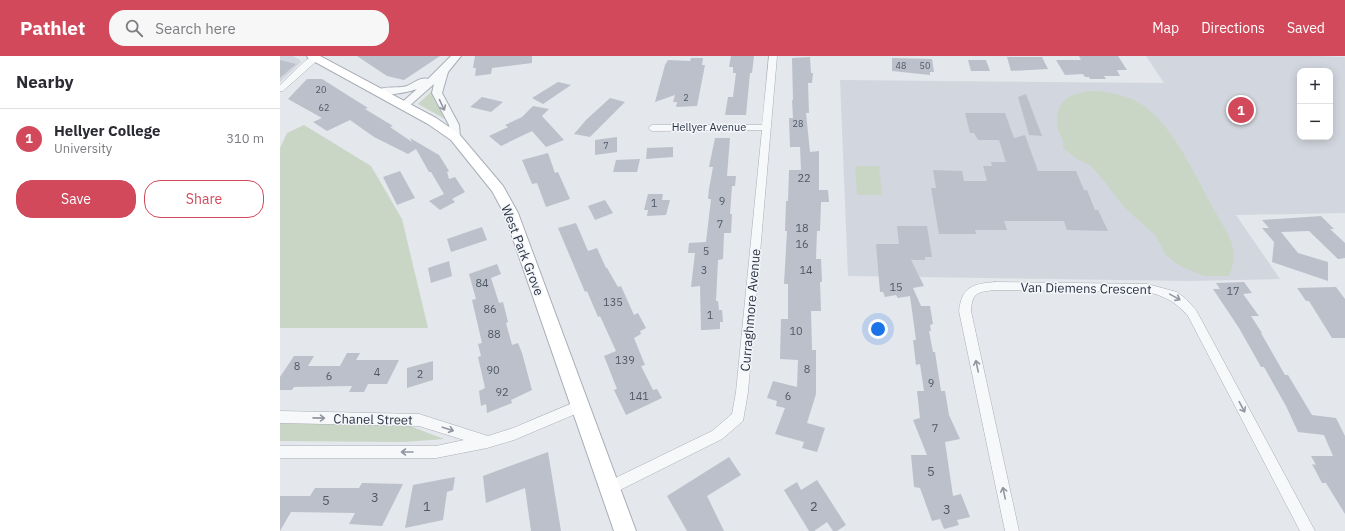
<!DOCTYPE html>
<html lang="en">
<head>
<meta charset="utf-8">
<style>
	body { margin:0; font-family:"IBM Plex Sans",sans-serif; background:#f7f7f7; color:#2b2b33 }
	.controls { position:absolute; right:12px; top:12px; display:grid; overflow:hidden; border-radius:8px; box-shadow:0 2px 10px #0003 }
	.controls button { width:36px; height:36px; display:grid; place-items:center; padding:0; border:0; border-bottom:1px solid #e1e1e2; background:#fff; color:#2b2b33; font:20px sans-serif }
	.you { position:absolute; left:598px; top:273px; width:14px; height:14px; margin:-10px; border:3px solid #fff; border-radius:50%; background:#1a73e8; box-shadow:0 0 0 6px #1a73e833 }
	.badge { display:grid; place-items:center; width:26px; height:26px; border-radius:50%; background:#d1495b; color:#fff; font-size:13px; font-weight:700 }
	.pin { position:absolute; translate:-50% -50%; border:2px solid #fff; box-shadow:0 1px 4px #0006 }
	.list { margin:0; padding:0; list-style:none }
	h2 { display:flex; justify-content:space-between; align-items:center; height:52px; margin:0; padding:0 16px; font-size:17px }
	h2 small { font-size:13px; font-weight:400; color:#7c7c81 }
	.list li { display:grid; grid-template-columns:26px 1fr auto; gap:12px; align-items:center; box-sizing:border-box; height:60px; padding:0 16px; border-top:1px solid #e1e1e2 }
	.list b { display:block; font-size:15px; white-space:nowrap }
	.list p { margin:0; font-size:13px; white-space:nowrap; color:#7c7c81 }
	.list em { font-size:13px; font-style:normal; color:#7c7c81 }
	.actions { display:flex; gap:8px; padding:12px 16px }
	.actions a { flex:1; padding:9px 0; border:1px solid #d1495b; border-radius:16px; text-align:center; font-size:14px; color:#d1495b }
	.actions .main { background:#d1495b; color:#fff }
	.icon { flex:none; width:22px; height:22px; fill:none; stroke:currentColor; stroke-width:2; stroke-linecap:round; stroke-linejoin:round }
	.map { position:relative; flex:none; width:1065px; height:475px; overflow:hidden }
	header { display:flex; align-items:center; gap:24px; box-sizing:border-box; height:56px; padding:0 20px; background:#d1495b; color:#fff }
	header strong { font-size:19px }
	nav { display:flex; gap:22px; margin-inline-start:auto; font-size:14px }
	.search { width:280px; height:36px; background:#f7f7f7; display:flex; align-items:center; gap:10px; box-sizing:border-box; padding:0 14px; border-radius:16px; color:#7c7c81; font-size:15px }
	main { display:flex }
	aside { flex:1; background:#fff }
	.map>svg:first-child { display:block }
	.built { fill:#d2d6de; fill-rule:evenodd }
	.green { fill:#c9d6c5 }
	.building { fill:#bbc0ca }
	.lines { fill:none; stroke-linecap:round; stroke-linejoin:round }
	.minor-casing { stroke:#a9aeb7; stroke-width:1 }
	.tertiary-casing { stroke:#a9aeb7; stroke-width:2 }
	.secondary-casing { stroke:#a9aeb7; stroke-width:2 }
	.minor { fill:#f7f8fa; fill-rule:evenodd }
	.tertiary { fill:#f7f8fa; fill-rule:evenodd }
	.secondary { fill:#fff; fill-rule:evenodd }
	.oneway { stroke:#9196a0 }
	.labels { text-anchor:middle; stroke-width:3; stroke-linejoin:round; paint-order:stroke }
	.far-number-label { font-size:9px; fill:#4f5766 }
	.far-street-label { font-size:11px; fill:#2b3445; stroke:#f4f6f9 }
	.number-label { font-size:11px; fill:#4f5766 }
	.street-label { font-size:13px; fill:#2b3445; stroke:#f4f6f9 }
	.near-number-label { font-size:13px; fill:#4f5766 }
</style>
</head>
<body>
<header>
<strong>Pathlet</strong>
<div class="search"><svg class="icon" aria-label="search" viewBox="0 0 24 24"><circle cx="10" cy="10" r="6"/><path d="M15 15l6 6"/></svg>Search here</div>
<nav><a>Map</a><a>Directions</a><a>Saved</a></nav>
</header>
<main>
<aside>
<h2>Nearby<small></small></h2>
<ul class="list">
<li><span class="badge">1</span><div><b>Hellyer College</b><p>University</p></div><em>310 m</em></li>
</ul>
<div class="actions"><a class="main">Save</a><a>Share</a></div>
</aside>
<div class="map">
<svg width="1065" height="475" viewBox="0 0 1065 475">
	<rect width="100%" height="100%" fill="#e4e7ec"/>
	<!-- built -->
	<path class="built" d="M0,0h13l7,4 1,2 -21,20z
		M866,0h171l28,1v156l-109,2 44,64 -89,2 -343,-5 -8,-196 324,3zM1020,15h30v66h-30z"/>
	<!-- green -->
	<path class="green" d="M153,34v7l12,22 -27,-15z
		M812,35c20,1 40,5 56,18 29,25 46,64 64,97 6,11 14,23 19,35 4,12 3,24 -2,35h-25l-24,-10 -14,-11 -11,-20 -31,-28 -24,-31 -10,-11 -13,-6 -14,-11c2,-9 -5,-14 -6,-23 -2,-25 14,-32 35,-34z
		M24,69l67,41 31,53 26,109h-148v-180l7,-15z
		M575,110h24l3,29h-25z
		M0,367l127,2 37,14 -40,3 -124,-1z"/>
	<!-- building -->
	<path class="building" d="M77,0h83l-36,24 -17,-4z
		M195,0h57v7l-40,5 -1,6 -16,2 1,-8h-3z
		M451,0h23l-2,17h-2l-4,42h-21l3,-18h5l3,-24h-3v-6h-4z
		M799,0h39l9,14h-10l3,6h-16l2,3h-16l-1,-2h-4l-2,-3 -18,1 -9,-15h25z
		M530,1l1,16h2l-1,10h-4l1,30h-3l4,39 9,-1v39h9l1,12h-8l-1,29h-3l-1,28h5l1,23h-2l1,29h-10l1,39h4v44l-9,29 18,5 -8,24 -15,-4 2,-6 -29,-8 10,-26 -9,-2 1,-5 -10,-3 6,-17 24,6 1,-27 -18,-1 1,-40h7v-35h-4l3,-53h-2l1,-30h2l1,-31h12l-1,-23h-10l-1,-29h4l-1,-18h1l-1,-42z
		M727,1h35l6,12 -37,2z
		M411,2h12l-1,7h3l-8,41 -21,1 1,-5h-4l2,-7 -20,7 10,-37 3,-5 22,1z
		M612,2l40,1 2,13h-4v3l-38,-4z
		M0,4l16,4 -16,14z
		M688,4h18l4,11h-19z
		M27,23h15l46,29 -3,1 28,17 -3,1 22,15 -2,-4 29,17 10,16 -2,1 2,7 6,-2 10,15 -13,7 3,3 -15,8 -11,-9 15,-7 -13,-22h-2l-13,-23 -8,5 -34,-17 -24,-17 -23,11 -14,-9 9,-4 -34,-19z
		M278,26l13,3 -28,19 -11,-6z
		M746,38l16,42 -13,-1 -11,-38z
		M202,41l21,5 -12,10 -21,-5z
		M330,42l15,4 -35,35 -16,-3 12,-14z
		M253,50l16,3 -7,7 22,24 -18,7 -14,-16 -31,15 -12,-10 17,-8 2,-1 -3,-2 17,-8z
		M685,57h40l9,25 11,-3 13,36h38l8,19h3l8,20h3l10,21 -41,-1 -3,-9h-60l3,9h-32l1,4h-37l-8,-46h5l-3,-18 29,1 2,10h23l-4,-15h9l-1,-4h15l-7,-22h-21l-4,-7h-4z
		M337,81v15l-22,3v-15z
		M435,82h15l-3,38h9l-1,10h-3l-2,28h2l-1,19h-7l-1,26 -5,1 -2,41h2l1,9h3l1,12h-3v7l-15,1h-4l-1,-44 -9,1 4,-34h-7l1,-10 17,-1 5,-43h-3l1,-10 4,-22h-4z
		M393,91v10l-27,2 1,-11z
		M268,97l7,20 3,-1 12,27 -24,8 -9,-24 -5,1 -10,-24z
		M360,103l-3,13h-24l3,-12z
		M120,115l15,27 -18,7 -14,-28z
		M368,138h15l-1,6h8l-4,15 -19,1 1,-6h-4z
		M325,144l8,13 -18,7 -7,-14z
		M1041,160l13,13h-4l15,14v15l-7,1 -29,-28 -28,1 17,21 30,9v19l-56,-19 2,-20 -12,-14h7l-7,-8z
		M296,167l12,28 9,-3 9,20h1l11,19 3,-1 13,29 4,-2 8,15 -6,3 1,3 -7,4 11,27 -4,1 12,24 4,-1 5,9 -36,17 -12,-25 3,-1 -13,-33 12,-5 -16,-35 -2,1 -11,-26 -2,1 -27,-64z
		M617,170h30l5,31h-7v3h-14l13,26 -11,2 8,18h9l3,18 -3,1 1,6h-2l4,21h2l6,39h4l4,24 11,24 -15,3 8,54 8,-2 9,23 -13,3 2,5 -15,4 -4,-10 -8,2 -12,-33 -6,-1 -3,-32h16l-14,-35 7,-2 -3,-27h7l-4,-27 -4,1 -3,-25h3l-6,-44 -12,2 -2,-3 -11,2 -2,-5h-3l-4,-48h23z
		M202,171l5,13 -36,12 -4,-13z
		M169,205l3,15 -21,7 -3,-15z
		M217,208l4,10 -10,4 8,25 4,-1 5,20 -2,1 6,22 6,-2 4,10 10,37 -21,10 1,3 -25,10 -1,-9 -5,2 -2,-15 6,-3 -7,-31 3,-1 -3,-12 4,-1 -10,-43 4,-1 -7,-25z
		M964,226l8,11 -9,1 16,22h-8l11,17h-1l24,42h3l24,40 24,3 9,18v78l-19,-31h-4l-10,-19 4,1 -5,-9h22l-9,-21 -26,-3 -12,-26 -22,-39h-3l-22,-39 -26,-39h7l-4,-6z
		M1056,231l9,12v39h-13l-23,-37h-3l-9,-13z
		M67,297h13l-4,7h43l-12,24h-19l-4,8h-15l3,-6 -58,1 -2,3h-12v-13l14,-21h20l-6,10h32z
		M153,305v19l-26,8v-20z
		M268,396l13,79h-30l-6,-43 -39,15 -3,-27z
		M449,401l12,18 -34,21 17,35h-37l-20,-35z
		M175,421l-2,13 -6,2 -4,28 -38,8 8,-43z
		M537,424l29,45 -9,6h-4l-6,-9 -13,9h-5l-25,-41 13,-8 4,8z
		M82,427l41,1 -21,42 -33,-2 6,-11 -64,-1 -11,19v-35h30l5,-8h44z"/>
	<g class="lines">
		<!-- minor casing -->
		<g class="minor-casing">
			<path id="minor" d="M33,0h6l1,2 -37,33h-3v-6l26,-25z
				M489,0h8l-29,336 -5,29 -21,18 -112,56 -5,-2 -2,-5 2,-5 107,-52 20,-17 4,-22 26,-262 -110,1 -4,-3 4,-3h110z
				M715,226l152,2 30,8 9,7 10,11 119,221h-15l-112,-215c-12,-14 -23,-20 -41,-24l-152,-2c-17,2 -23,2 -24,21l48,220h-14l-46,-220c3,-25 14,-27 36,-29z
				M300,344l5,2 1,4 -1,4 -71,30 -27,8 -51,10h-156v-12h156l28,-6 -45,-14 -139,-3v-12l139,3 69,22 25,-8z"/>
		</g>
		<!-- tertiary casing -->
		<g class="tertiary-casing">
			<path id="tertiary" d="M171,0h10l-13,16 -6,21 17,32 1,12 -5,3 -5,-3 -1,-12 -17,-32 2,-9 -26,23 -4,1 -5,-3 18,-16c-8,3 -36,9 -42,3 7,-7 23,-3 32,-6 7,-3 13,-9 21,-7z"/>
		</g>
		<!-- secondary casing -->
		<g class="secondary-casing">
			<path id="secondary" d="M27,0h13l116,62 23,16 44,52 15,27 118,318h-22l-110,-318 -12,-22 -41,-51 -23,-16 -120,-66z"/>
		</g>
		<!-- minor -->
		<use href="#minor" class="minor"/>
		<!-- tertiary -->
		<use href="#tertiary" class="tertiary"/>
		<!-- secondary -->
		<use href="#secondary" class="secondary"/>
	</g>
	<!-- one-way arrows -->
	<defs><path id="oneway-shaft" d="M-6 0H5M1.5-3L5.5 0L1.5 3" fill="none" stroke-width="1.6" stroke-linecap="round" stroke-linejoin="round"/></defs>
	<g class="oneway">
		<use href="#oneway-shaft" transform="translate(162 49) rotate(65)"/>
		<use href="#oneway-shaft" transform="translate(895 241) rotate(29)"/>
		<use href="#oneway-shaft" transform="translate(697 310) rotate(-102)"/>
		<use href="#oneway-shaft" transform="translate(962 351) rotate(62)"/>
		<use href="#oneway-shaft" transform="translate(39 362) rotate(1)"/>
		<use href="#oneway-shaft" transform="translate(168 373) rotate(18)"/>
		<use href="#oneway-shaft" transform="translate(127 396) rotate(180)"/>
		<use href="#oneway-shaft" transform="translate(724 437) rotate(-102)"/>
	</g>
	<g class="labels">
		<!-- far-number labels -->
		<g class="far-number-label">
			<text x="621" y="13">48</text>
			<text x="645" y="13">50</text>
			<text x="41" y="37">20</text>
			<text x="406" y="45">2</text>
			<text x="44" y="55">62</text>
			<text x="518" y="71">28</text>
			<text x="326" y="93">7</text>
		</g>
		<!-- far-street labels -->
		<g class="far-street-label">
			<text x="429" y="75">Hellyer Avenue</text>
		</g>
		<!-- number labels -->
		<g class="number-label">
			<text x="524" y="126">22</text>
			<text x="442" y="149">9</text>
			<text x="374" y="151">1</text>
			<text x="440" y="172">7</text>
			<text x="522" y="176">18</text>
			<text x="522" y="192">16</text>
			<text x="426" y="199">5</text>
			<text x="424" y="218">3</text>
			<text x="526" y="218">14</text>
			<text x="202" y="231">84</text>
			<text x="616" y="235">15</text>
			<text x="953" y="239">17</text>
			<text x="333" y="250">135</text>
			<text x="210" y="257">86</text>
			<text x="430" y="263">1</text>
			<text x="516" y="279">10</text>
			<text x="214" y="282">88</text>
			<text x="345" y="308">139</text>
			<text x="17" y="314">8</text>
			<text x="527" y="317">8</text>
			<text x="213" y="318">90</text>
			<text x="97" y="320">4</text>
			<text x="140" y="322">2</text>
			<text x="49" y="324">6</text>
			<text x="651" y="331">9</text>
			<text x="222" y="340">92</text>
			<text x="359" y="344">141</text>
			<text x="508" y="344">6</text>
			<text x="655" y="376">7</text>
		</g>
		<!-- street labels -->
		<g class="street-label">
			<text transform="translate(243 194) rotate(69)" y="5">West Park Grove</text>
			<text transform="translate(806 232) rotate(1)" y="5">Van Diemens Crescent</text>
			<text transform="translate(470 254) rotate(-85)" y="5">Curraghmore Avenue</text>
			<text transform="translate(93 363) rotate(1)" y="5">Chanel Street</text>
		</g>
		<!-- near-number labels -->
		<g class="near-number-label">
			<text x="651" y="420">5</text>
			<text x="95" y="446">3</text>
			<text x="46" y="449">5</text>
			<text x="147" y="455">1</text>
			<text x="534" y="455">2</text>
			<text x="667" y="458">3</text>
		</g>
	</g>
</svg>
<div class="controls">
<button>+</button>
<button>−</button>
</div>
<div class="you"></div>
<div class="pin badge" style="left:961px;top:54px">1</div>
</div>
</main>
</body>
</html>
